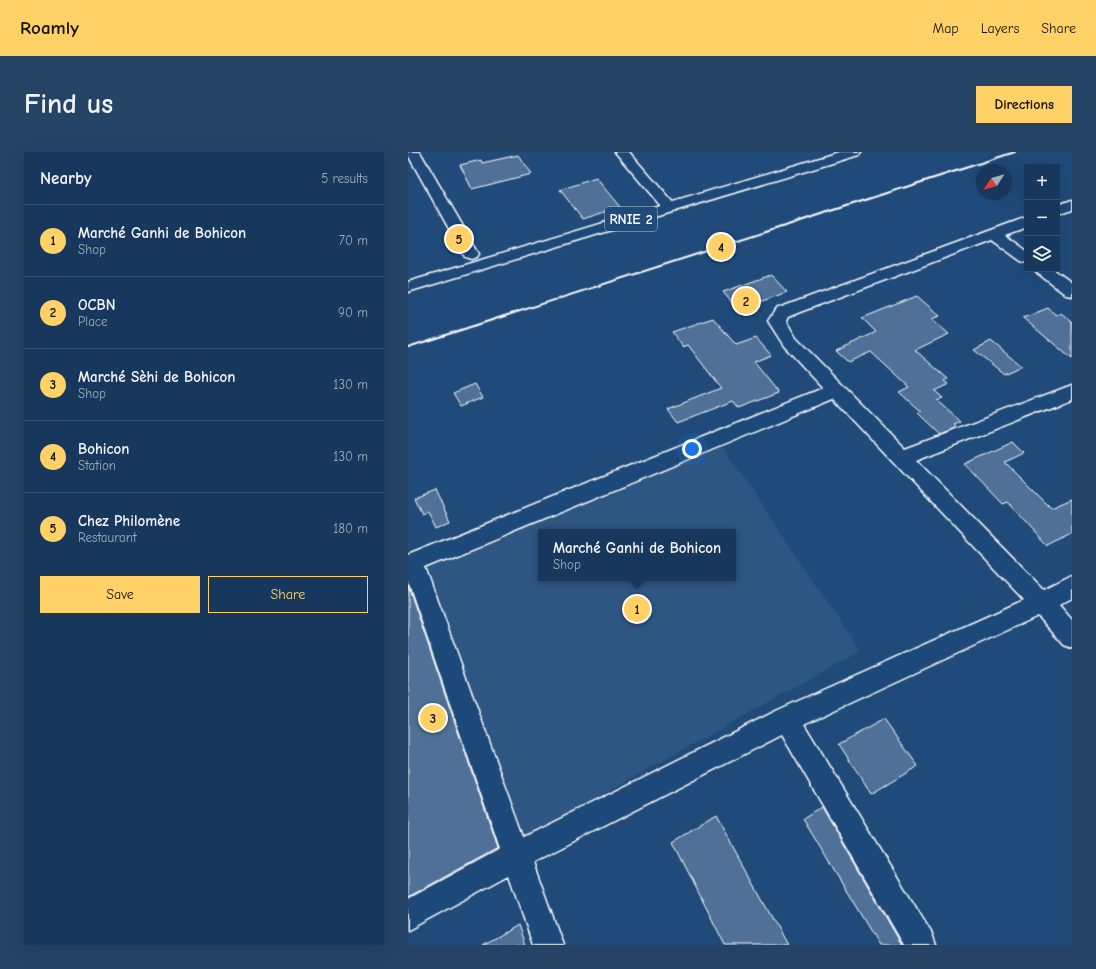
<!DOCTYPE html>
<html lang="en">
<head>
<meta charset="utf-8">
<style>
	body { margin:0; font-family:"Comic Neue",sans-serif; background:#244365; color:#f1f3f6 }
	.controls { position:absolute; right:12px; top:12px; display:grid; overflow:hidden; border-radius:0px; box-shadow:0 4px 16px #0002 }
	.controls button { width:36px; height:36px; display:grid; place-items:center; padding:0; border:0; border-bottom:1px solid #365272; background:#17385c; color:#f1f3f6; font:20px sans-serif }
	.compass { position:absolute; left:568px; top:12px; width:36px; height:36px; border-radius:50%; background:#17385c; box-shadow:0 4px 16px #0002; rotate:234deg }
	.you { position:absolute; left:284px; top:297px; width:14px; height:14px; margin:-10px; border:3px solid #fff; border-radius:50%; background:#1a73e8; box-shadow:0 0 0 6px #1a73e833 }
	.badge { display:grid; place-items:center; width:26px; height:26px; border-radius:50%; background:#ffd166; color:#111; font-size:13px; font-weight:700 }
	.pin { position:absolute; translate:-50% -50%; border:2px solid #fff; box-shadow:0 1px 4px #0006 }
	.popup { position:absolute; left:130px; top:377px; width:198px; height:52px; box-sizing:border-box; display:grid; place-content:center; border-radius:0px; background:#17385c; filter:drop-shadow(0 1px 3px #0005); font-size:13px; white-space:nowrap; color:#9eacbb }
	.popup b { font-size:15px; color:#f1f3f6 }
	.popup::after { content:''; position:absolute; left:50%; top:100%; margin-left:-8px; border:8px solid transparent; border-top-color:#17385c }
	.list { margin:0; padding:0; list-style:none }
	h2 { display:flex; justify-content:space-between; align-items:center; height:52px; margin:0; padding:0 16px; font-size:17px }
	h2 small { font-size:13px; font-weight:400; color:#9eacbb }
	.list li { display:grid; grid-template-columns:26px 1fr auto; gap:12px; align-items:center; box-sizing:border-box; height:72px; padding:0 16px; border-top:1px solid #365272 }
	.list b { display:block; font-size:15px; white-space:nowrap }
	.list p { margin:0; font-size:13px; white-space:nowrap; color:#9eacbb }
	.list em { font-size:13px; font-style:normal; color:#9eacbb }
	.actions { display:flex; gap:8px; padding:12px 16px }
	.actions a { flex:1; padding:9px 0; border:1px solid #ffd166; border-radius:0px; text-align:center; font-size:14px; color:#ffd166 }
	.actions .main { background:#ffd166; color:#111 }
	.icon { flex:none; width:22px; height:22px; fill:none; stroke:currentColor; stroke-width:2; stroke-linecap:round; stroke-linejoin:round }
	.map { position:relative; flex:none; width:664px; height:793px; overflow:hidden; border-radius:0px }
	header { display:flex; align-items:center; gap:24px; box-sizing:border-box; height:56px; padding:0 20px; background:#ffd166; color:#111 }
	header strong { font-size:19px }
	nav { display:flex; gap:22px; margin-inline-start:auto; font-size:14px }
	.intro { display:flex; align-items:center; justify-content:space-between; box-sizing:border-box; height:96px; padding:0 24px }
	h1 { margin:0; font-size:28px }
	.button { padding:10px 18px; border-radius:0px; background:#ffd166; color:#111; font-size:14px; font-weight:700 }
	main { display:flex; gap:24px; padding:0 24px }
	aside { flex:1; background:#17385c; border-radius:0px; box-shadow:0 4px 16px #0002 }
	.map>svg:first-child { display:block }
	.built { fill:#2e5683; fill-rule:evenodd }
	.building { fill:#507197; stroke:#fff }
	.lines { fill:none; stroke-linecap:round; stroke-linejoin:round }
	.minor-casing { stroke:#fff; stroke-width:3 }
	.highway-casing { stroke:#fff; stroke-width:3 }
	.minor { fill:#1f4a7a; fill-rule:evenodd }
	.highway { fill:#1f4a7a; fill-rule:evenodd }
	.rail { stroke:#fff; stroke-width:2 }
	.labels { text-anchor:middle; stroke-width:3; stroke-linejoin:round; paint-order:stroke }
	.shield { fill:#1f4a7a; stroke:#bcc9d7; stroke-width:1 }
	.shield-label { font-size:14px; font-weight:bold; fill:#fff }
</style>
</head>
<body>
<header>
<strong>Roamly</strong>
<nav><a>Map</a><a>Layers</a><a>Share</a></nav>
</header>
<div class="intro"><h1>Find us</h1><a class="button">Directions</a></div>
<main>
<aside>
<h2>Nearby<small>5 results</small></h2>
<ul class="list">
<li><span class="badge">1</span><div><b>Marché Ganhi de Bohicon</b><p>Shop</p></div><em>70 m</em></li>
<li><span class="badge">2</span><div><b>OCBN</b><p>Place</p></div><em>90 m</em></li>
<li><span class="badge">3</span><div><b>Marché Sèhi de Bohicon</b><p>Shop</p></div><em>130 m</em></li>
<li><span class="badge">4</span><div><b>Bohicon</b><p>Station</p></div><em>130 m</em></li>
<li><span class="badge">5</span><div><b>Chez Philomène</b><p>Restaurant</p></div><em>180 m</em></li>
</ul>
<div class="actions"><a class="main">Save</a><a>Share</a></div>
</aside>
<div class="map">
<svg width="664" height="793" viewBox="0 0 664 793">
	<rect width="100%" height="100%" fill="#1f4a7a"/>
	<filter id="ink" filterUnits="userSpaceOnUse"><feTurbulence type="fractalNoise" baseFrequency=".025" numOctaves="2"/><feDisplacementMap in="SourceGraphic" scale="8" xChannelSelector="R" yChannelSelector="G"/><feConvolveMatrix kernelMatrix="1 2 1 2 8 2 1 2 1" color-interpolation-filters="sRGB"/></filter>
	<g filter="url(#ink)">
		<!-- built -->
		<path class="built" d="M315,295l138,204 -335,186 -99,-271zM133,380h192v46h-192z"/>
		<!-- building -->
		<path class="building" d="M110,3l13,19 -59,15 -12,-24 21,-5 1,3z
			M188,26l24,29 -37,12 -23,-29z
			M363,123l16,17 -49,18 -15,-18z
			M509,144l23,20 -9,3 18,15 -34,16 33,29 -3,2 4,3 -15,7 8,7 -6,2 24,21 -7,3 3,3 -17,7 -22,-21 3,-2 -21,-19 10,-5 -38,-35 -23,10 -12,-11 40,-19 -14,-14z
			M640,156l8,7 5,-2 11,9v37l-49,-41z
			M305,166l23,27 20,-7 15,17 -17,7 25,31 -40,15 -6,-7 -55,21 -10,-13 53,-21 -33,-43 -5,2 -11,-15z
			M583,189l30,25 -17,8 -30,-24z
			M67,232l8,13 -22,9 -8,-13z
			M605,290l11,11 -19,9 46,46 21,-9v35l-24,12 -40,-44 -5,2 -38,-40z
			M27,338l15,31 -14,6 -8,-16 -6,3 -8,-16z
			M0,434l90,262 -90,49z
			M476,567l34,47 -47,28 -32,-50z
			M414,655l80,138h-23l-76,-126z
			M308,664l71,129h-62l-52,-103z
			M110,773l7,20h-42z"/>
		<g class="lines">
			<!-- minor casing -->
			<g class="minor-casing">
				<path id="minor" d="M0,0h12l59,102 -2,3 -6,2 -6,-2 -2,-3 -55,-99z
					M207,0h14l46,53 2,3 -2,3 -5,1 -5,-1z
					M664,48v9l-15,5v-9z
					M619,65v10l-22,8 22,16v12l-6,-2 -29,-21 -192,72 -12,5 -2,4 10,17 109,110 167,-63v14l-156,61 128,130 28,-14v22l-13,7 13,15v28l-8,-3 -26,-29 -234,108 128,210 4,11h-32l-122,-210 -249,127 30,83h-30l-24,-70 -101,55v-31l92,-50 -92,-268v-26l415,-167 -39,-42 -16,-25 8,-12zM426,247l190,201 -246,110 -254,127 -98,-269z
					M626,117h19l19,14v13l-6,-1 -30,-23z"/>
			</g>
			<!-- highway casing -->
			<g class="highway-casing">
				<path id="highway" d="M431,0h22l-2,3 -451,137v-10z"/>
			</g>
			<!-- minor -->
			<use href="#minor" class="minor"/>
			<!-- highway -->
			<use href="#highway" class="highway"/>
			<!-- rail -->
			<path class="rail" d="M0,195l607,-195"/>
		</g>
	</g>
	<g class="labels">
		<!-- shield labels -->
		<rect class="shield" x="197" y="55" width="52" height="24" rx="3"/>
		<g class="shield-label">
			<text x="223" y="72">RNIE 2</text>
		</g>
	</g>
</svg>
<div class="controls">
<button>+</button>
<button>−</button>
<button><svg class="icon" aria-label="layers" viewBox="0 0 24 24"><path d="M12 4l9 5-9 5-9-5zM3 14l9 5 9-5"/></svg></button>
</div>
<svg class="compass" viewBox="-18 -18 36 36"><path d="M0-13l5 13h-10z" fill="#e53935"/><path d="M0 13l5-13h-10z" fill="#9eacbb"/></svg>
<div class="you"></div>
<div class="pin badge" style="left:229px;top:457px">1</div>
<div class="popup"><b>Marché Ganhi de Bohicon</b>Shop</div>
<div class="pin badge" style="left:338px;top:149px">2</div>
<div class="pin badge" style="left:25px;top:566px">3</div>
<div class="pin badge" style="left:313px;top:95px">4</div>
<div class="pin badge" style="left:51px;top:87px">5</div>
</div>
</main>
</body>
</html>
